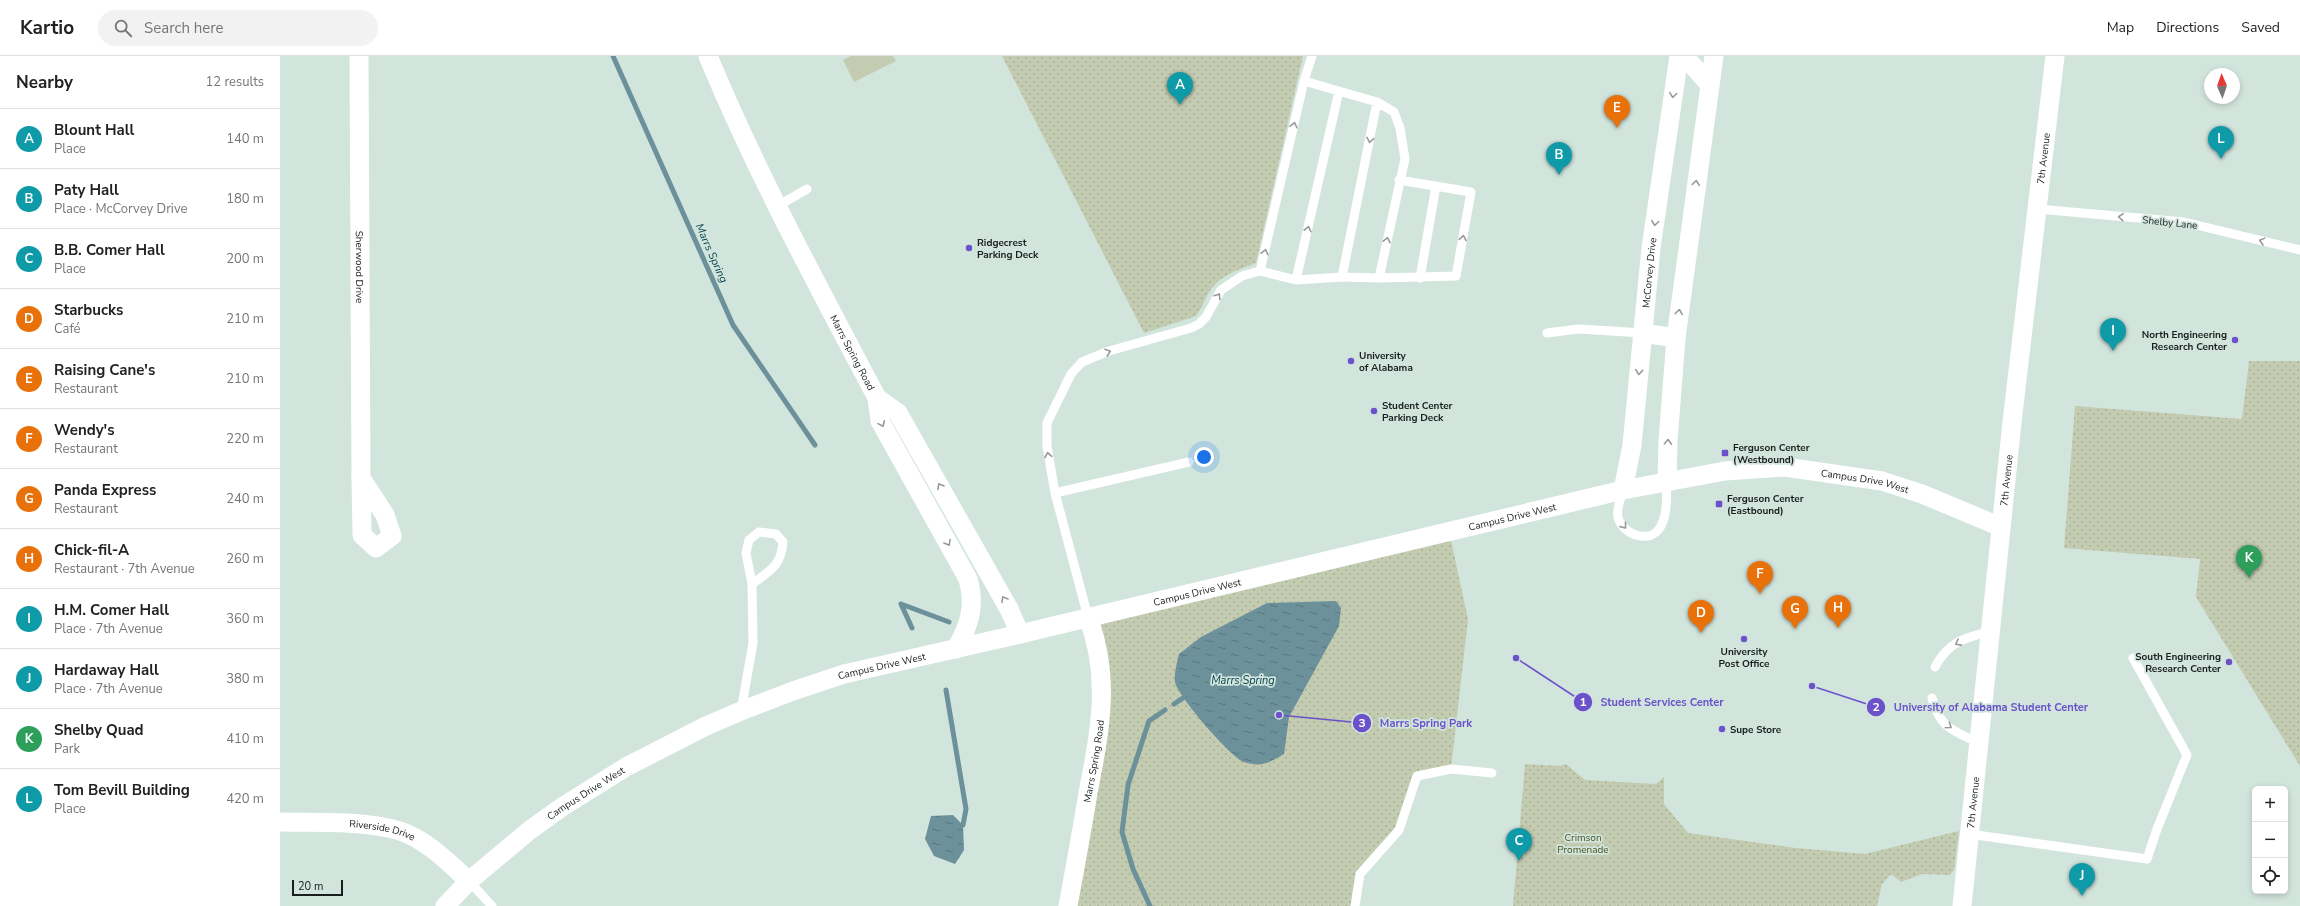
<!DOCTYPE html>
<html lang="en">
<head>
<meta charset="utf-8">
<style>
	body { margin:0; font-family:"Nunito Sans",sans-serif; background:#f2f2f2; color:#222 }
	.controls { position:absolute; right:12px; bottom:12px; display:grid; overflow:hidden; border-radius:6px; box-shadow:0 2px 6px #0003 }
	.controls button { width:36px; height:36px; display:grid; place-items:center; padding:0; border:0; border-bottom:1px solid #e0e0e0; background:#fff; color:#222; font:20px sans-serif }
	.compass { position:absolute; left:1924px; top:12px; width:36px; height:36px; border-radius:50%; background:#fff; box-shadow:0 2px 6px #0003; rotate:358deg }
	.scale { position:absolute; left:12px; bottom:10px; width:51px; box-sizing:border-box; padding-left:4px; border:2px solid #181f1c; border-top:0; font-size:11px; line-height:14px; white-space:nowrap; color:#181f1c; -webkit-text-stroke:3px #d2e5dd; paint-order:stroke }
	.you { position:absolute; left:924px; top:401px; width:14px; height:14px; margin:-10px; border:3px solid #fff; border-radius:50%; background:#1a73e8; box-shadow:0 0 0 6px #1a73e833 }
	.badge { display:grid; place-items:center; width:26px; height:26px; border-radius:50%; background:#6b52cb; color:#fff; font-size:13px; font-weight:700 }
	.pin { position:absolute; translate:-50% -33px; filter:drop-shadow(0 1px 2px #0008) }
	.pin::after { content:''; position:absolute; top:21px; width:14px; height:12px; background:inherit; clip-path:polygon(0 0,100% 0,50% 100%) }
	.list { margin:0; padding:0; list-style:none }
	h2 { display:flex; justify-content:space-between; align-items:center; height:52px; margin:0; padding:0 16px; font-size:17px }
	h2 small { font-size:13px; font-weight:400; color:#767676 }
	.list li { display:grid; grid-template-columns:26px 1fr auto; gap:12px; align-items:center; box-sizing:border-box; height:60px; padding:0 16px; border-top:1px solid #e0e0e0 }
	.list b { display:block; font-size:15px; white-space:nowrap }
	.list p { margin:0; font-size:13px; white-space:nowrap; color:#767676 }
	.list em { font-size:13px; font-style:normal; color:#767676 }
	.icon { flex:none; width:22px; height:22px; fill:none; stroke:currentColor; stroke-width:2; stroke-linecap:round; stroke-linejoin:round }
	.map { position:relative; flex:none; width:2020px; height:850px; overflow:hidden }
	header { display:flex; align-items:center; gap:24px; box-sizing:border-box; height:56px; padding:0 20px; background:#fff; border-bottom:1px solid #e0e0e0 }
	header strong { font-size:19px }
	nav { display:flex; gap:22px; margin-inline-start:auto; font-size:14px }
	.search { width:280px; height:36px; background:#f2f2f2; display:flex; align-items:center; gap:10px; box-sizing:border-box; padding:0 14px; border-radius:22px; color:#767676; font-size:15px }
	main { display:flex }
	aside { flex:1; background:#fff }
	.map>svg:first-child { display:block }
	.grass { fill:url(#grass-dots) }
	.pitch { fill:#c3cbb1 }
	.water { fill:url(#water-ripples) }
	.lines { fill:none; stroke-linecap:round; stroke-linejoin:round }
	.stream { stroke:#6c919b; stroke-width:5 }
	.lane { stroke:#fff; stroke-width:9 }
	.street { stroke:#fff; stroke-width:19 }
	.oneway { stroke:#979a99 }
	.poi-dot { fill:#6b52cb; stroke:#d2e5dd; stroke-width:1.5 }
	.labels { text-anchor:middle; stroke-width:3.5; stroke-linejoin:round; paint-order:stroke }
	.street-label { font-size:10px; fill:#181f1c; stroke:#d2e5dd }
	.poi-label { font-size:10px; font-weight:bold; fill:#181f1c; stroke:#d2e5dd; text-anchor:start }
	.park-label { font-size:10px; fill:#475423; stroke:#d2e5dd }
	.water-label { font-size:11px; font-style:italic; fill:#06414d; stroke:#d2e5dd }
	.leader { fill:none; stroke:#6b52cb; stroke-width:1.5 }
	.callout-dot { fill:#6b52cb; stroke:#d2e5dd; stroke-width:1.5 }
	.mark-label { font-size:12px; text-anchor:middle; font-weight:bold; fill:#fff }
	.callout-label { font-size:11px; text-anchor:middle; font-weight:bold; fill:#6b52cb; stroke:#d2e5dd; stroke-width:3.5; stroke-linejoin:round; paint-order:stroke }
</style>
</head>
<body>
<header>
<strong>Kartio</strong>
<div class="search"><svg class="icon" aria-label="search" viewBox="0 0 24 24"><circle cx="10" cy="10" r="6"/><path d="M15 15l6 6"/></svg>Search here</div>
<nav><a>Map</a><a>Directions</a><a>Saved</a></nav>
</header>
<main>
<aside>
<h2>Nearby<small>12 results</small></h2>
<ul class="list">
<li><span class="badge" style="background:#0f9aa8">A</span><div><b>Blount Hall</b><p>Place</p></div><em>140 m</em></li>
<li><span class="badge" style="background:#0f9aa8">B</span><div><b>Paty Hall</b><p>Place · McCorvey Drive</p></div><em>180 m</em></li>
<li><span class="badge" style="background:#0f9aa8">C</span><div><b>B.B. Comer Hall</b><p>Place</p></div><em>200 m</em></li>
<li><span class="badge" style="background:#e8710a">D</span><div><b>Starbucks</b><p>Café</p></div><em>210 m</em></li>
<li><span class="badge" style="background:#e8710a">E</span><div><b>Raising Cane's</b><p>Restaurant</p></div><em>210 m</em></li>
<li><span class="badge" style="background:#e8710a">F</span><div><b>Wendy's</b><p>Restaurant</p></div><em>220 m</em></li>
<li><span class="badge" style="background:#e8710a">G</span><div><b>Panda Express</b><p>Restaurant</p></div><em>240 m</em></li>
<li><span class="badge" style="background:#e8710a">H</span><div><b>Chick-fil-A</b><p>Restaurant · 7th Avenue</p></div><em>260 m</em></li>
<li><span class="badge" style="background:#0f9aa8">I</span><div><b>H.M. Comer Hall</b><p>Place · 7th Avenue</p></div><em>360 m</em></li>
<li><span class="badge" style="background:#0f9aa8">J</span><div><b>Hardaway Hall</b><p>Place · 7th Avenue</p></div><em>380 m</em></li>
<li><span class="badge" style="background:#2e9e5b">K</span><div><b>Shelby Quad</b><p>Park</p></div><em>410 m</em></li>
<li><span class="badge" style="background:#0f9aa8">L</span><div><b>Tom Bevill Building</b><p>Place</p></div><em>420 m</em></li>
</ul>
</aside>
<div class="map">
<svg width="2020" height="850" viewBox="0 0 2020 850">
	<defs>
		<pattern id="grass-dots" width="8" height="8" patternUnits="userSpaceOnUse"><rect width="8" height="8" fill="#c3cbb1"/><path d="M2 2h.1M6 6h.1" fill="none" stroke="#a7ae98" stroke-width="1.8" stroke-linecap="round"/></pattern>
		<pattern id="water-ripples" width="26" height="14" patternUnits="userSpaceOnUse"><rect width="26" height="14" fill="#6c919b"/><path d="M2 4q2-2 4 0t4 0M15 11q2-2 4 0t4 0" fill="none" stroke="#58767e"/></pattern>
	</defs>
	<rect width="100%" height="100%" fill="#d2e5dd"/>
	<!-- grass -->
	<path class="grass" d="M722,0h301l-47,207c-17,7 -35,11 -47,29 -5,8 -7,16 -13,24l-52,17z
		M1969,305h51v405l-104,-169 4,-38 -136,-11 11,-142 167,13z
		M1169,475l19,88 -17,150 -34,7 -18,54 -39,44 -5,32h-287l33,-180 -13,-109z
		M1245,708l35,2 6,-2 19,16 71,4 8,-7v27l24,29 108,15 69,6 94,-23 -5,39 -4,5 -28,-1 -21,8 -10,-8 -9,10 -5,22h-364z"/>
	<!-- pitch -->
	<path class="pitch" d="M571,0h42l3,5 -42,21 -11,-22z"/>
	<!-- water -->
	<path class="water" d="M1056,545l5,7 -2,18 -50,91 -5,37c-14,8 -22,14 -40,8 -13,-4 -67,-67 -69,-80 -1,-8 2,-20 4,-28l22,-17 66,-34z
		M673,759l10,10 1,25 -9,14 -21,-8 -9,-17 6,-23z"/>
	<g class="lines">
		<!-- stream -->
		<path class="stream" d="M333,0l120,269 82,120
			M621,548l48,18
			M621,548l11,24
			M666,634l20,119 -3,16
			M894,648l9,-6
			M870,850l-17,-37 -11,-37 6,-47 21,-64 16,-11"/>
		<!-- lane -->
		<path class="lane" d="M1024,25l73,21 17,10 6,16 5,31 -26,119
			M496,151l31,-18
			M1757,153l147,13 116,28
			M980,215l36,9 46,-3 37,1 77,-2 15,-84 -72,-12
			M1062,221l35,-175
			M1140,222l16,-92
			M1016,224l43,-189
			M1267,277l31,-4 65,4
			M1343,434c-2,8 -7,19 -5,27 4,18 33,28 43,9 7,-13 5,-31 6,-45
			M775,437l134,-31
			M808,561l-33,-124 -8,-47v-23l24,-49 11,-12 27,-11 82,-23 8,-4 7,-7 15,-27 21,-14 18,-5 44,-190 8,-25
			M1655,611c13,-25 29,-29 56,-36
			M1652,642c8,30 20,32 47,45
			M461,655l12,-68 -1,-59c19,-14 29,-18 31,-42l-7,-8 -17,-2 -10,8 -3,13 6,31
			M1689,778l178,25 10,-30 30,-74 -54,-97
			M189,825l23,25
			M1075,850l5,-32 39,-44 18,-54 34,-7 41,4"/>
		<!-- street -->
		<g class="street">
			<path id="s1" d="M79,0l2,422"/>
			<path id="s2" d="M428,0c49,118 110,230 169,342l3,23 88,158c8,27 1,47 -12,70"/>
			<path d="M1404,0l25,28"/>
			<path d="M1363,277l33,5"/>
			<path d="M597,342l21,15 111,196 11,25"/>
			<path d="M81,422l24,37 7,21 -16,12 -14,-13z"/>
			<path d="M1387,425l1,-40 8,-103 38,-282"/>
			<path id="s3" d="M1343,434l9,-45 19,-197 28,-192"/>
			<path id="s4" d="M0,766c37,1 84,-2 120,9 27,9 49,32 69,50"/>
			<path id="s5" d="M165,850l24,-25 61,-51 32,-23 64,-40 80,-41 35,-15 52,-20 51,-17 176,-40 603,-144 102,-19 60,-4 97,14 40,13 79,33"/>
			<path id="s6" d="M788,850c7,-38 14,-76 20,-113 12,-63 23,-115 0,-176"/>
			<path id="s7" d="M1682,850l50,-484 43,-366"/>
		</g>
	</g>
	<!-- one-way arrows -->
	<defs><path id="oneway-chevron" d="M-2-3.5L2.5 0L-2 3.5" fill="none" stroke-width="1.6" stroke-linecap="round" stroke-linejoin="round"/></defs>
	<g class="oneway">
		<use href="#oneway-chevron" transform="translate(1393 39) rotate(98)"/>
		<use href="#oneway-chevron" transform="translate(1014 69) rotate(-77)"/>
		<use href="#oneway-chevron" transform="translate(1090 84) rotate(101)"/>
		<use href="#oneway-chevron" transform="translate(1416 127) rotate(-83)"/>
		<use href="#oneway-chevron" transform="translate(1841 161) rotate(-175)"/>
		<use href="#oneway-chevron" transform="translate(1375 167) rotate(98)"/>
		<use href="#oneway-chevron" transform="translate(1028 173) rotate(-77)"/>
		<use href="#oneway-chevron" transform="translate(1183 182) rotate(-80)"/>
		<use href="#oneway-chevron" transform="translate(1107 184) rotate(-78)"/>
		<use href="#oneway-chevron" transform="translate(1982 185) rotate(-165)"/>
		<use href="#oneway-chevron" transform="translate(985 196) rotate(-77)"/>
		<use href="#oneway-chevron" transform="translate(938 240) rotate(-57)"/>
		<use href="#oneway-chevron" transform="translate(1399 256) rotate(-83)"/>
		<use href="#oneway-chevron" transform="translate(828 296) rotate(-19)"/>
		<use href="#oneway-chevron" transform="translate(1359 316) rotate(96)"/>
		<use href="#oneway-chevron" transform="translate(602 368) rotate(66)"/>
		<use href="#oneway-chevron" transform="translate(1388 386) rotate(-87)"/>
		<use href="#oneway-chevron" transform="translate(768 399) rotate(-100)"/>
		<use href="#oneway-chevron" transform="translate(660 430) rotate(-120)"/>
		<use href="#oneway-chevron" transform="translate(1344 470) rotate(51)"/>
		<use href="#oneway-chevron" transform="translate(668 487) rotate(61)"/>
		<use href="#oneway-chevron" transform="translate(724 543) rotate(-120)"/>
		<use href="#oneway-chevron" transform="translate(1678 587) rotate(152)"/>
		<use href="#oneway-chevron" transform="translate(1669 670) rotate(35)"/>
	</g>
	<!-- markers -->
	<g class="poi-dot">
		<circle cx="689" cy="192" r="4"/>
		<circle cx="1955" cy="284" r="4"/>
		<circle cx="1071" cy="305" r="4"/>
		<circle cx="1094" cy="355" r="4"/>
		<rect x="1441" y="393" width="8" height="8" rx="2"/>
		<rect x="1435" y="444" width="8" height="8" rx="2"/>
		<circle cx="1464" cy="583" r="4"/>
		<circle cx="1949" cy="606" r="4"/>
		<circle cx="1442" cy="673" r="4"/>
	</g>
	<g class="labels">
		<!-- street labels -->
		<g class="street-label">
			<text dy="4" stroke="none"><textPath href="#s7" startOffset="752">7th Avenue</textPath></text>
			<text transform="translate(1890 166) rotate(6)" y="4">Shelby Lane</text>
			<text dy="4" stroke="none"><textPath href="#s1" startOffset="211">Sherwood Drive</textPath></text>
			<text dy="4" stroke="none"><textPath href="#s3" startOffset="219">McCorvey Drive</textPath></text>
			<text dy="4" stroke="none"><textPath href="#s2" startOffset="330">Marrs Spring Road</textPath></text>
			<text dy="4" stroke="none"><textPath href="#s5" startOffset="1512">Campus Drive West</textPath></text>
			<text dy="4" stroke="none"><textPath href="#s7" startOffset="428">7th Avenue</textPath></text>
			<text dy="4" stroke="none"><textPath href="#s5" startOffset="1153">Campus Drive West</textPath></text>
			<text dy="4" stroke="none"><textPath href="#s5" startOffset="829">Campus Drive West</textPath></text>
			<text dy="4" stroke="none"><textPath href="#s5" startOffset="505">Campus Drive West</textPath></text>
			<text dy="4" stroke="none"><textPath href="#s6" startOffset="147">Marrs Spring Road</textPath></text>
			<text dy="4" stroke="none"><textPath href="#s5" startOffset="181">Campus Drive West</textPath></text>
			<text dy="4" stroke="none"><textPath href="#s7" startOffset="104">7th Avenue</textPath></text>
			<text dy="4" stroke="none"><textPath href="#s4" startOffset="103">Riverside Drive</textPath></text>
		</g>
		<!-- poi labels -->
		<g class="poi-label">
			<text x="697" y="190">Ridgecrest<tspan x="697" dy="12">Parking Deck</tspan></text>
			<text x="1947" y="282" text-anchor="end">North Engineering<tspan x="1947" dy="12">Research Center</tspan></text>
			<text x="1079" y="303">University<tspan x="1079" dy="12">of Alabama</tspan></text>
			<text x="1102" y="353">Student Center<tspan x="1102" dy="12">Parking Deck</tspan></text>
			<text x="1453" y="395">Ferguson Center<tspan x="1453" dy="12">(Westbound)</tspan></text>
			<text x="1447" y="446">Ferguson Center<tspan x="1447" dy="12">(Eastbound)</tspan></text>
			<text x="1464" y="599" text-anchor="middle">University<tspan x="1464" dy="12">Post Office</tspan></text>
			<text x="1941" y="604" text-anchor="end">South Engineering<tspan x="1941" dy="12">Research Center</tspan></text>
			<text x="1450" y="677">Supe Store</text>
		</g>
		<!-- park labels -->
		<g class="park-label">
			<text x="1303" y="785">Crimson<tspan x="1303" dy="12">Promenade</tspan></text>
		</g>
		<!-- water labels -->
		<g class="water-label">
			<text transform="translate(432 197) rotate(66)" y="4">Marrs Spring</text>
			<text x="963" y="628">Marrs Spring</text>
		</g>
	</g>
	<!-- callouts -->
	<path class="leader" d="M1236 602L1303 646M1532 630L1596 651M999 659L1082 667"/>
	<g class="callout-dot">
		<circle cx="1236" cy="602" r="4"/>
		<circle cx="1532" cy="630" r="4"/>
		<circle cx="999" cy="659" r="4"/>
		<circle cx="1303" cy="646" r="10"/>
		<circle cx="1596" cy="651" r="10"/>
		<circle cx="1082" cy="667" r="10"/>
	</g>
	<g class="mark-label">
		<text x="1303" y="650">1</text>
		<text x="1596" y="655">2</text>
		<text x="1082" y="671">3</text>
	</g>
	<g class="callout-label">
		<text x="1382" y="650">Student Services Center</text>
		<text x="1711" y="655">University of Alabama Student Center</text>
		<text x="1146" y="671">Marrs Spring Park</text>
	</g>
</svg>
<div class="controls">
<button>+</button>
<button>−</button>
<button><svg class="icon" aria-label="locate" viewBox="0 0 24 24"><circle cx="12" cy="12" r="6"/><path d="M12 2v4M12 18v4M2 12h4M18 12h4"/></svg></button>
</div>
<svg class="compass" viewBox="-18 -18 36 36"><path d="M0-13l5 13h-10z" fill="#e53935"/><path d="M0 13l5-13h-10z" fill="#767676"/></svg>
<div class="scale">20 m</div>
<div class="you"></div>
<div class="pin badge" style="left:900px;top:49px;background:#0f9aa8">A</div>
<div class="pin badge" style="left:1279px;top:119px;background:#0f9aa8">B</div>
<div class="pin badge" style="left:1239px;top:805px;background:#0f9aa8">C</div>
<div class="pin badge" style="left:1421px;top:577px;background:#e8710a">D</div>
<div class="pin badge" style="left:1337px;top:72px;background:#e8710a">E</div>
<div class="pin badge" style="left:1480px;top:538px;background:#e8710a">F</div>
<div class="pin badge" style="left:1515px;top:573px;background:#e8710a">G</div>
<div class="pin badge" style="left:1558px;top:572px;background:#e8710a">H</div>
<div class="pin badge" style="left:1833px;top:295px;background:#0f9aa8">I</div>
<div class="pin badge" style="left:1802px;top:840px;background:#0f9aa8">J</div>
<div class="pin badge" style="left:1969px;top:522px;background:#2e9e5b">K</div>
<div class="pin badge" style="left:1941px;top:103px;background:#0f9aa8">L</div>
</div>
</main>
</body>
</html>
